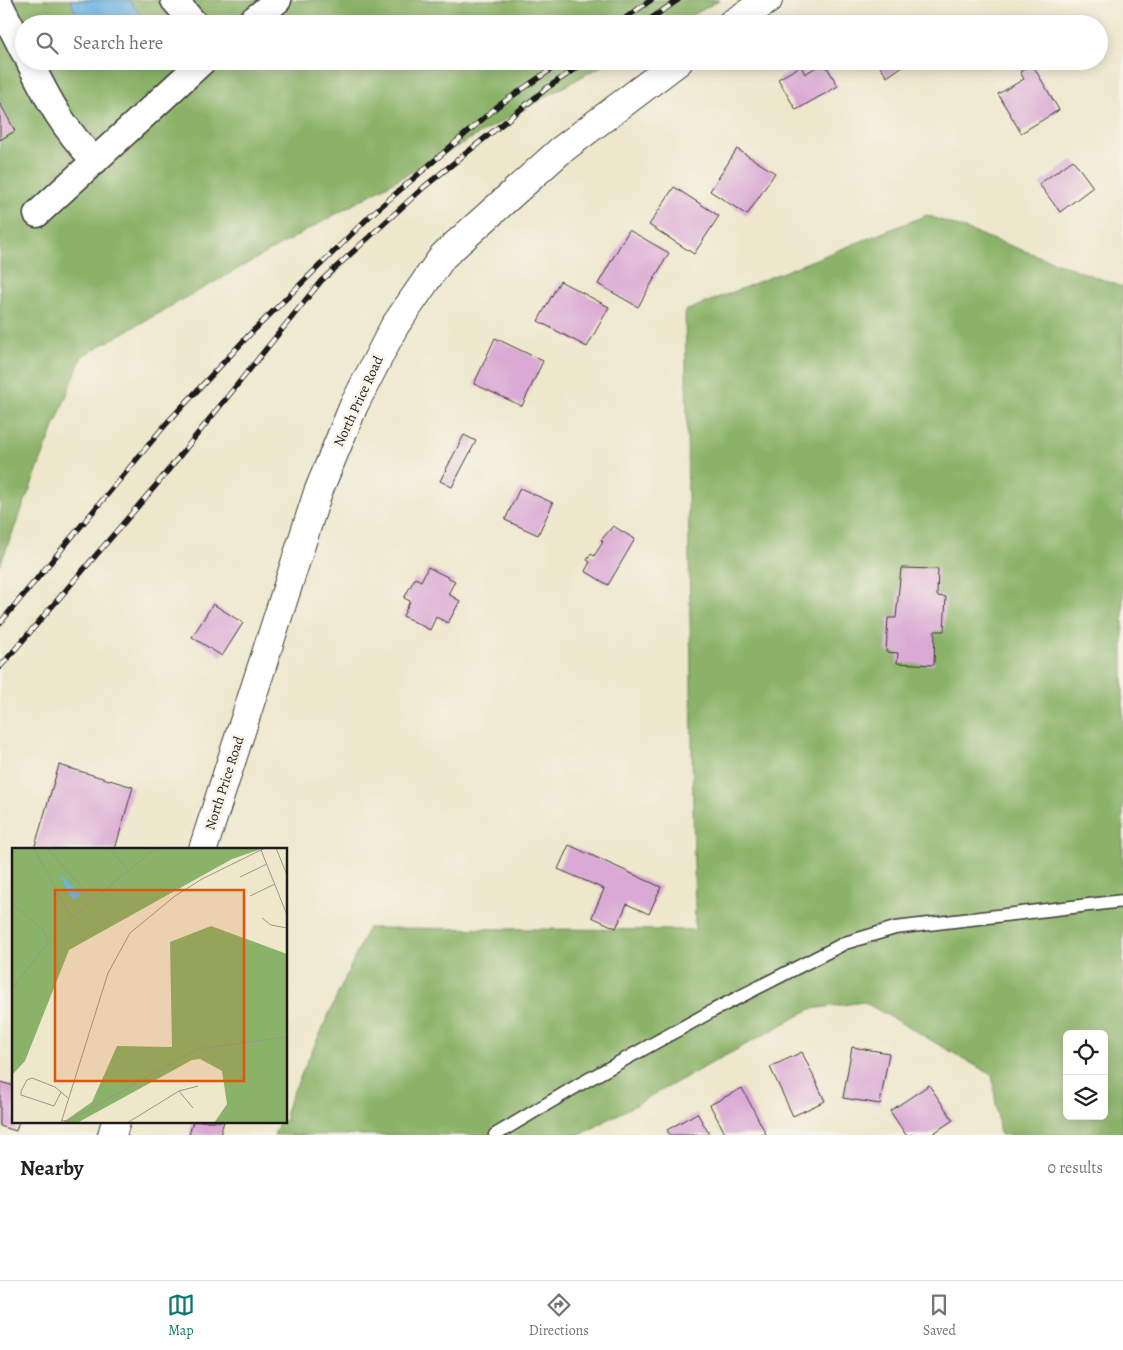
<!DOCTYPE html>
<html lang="en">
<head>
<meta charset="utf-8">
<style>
	body { margin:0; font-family:Alegreya,serif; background:#f2f2f2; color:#202124 }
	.controls { position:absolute; right:15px; bottom:15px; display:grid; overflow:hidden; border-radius:8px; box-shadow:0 2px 12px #0003 }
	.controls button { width:45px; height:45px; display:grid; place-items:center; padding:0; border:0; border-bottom:1px solid #e0e0e0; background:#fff; color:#202124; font:25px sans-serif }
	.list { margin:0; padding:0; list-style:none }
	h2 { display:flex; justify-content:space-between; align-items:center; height:65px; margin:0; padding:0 20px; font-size:21px }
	h2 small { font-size:16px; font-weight:400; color:#757577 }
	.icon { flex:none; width:28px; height:28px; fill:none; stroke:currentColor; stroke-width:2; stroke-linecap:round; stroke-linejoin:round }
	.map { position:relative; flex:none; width:1123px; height:1135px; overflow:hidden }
	.search { position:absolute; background:#fff; box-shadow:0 2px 12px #0003; left:15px; right:15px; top:15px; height:55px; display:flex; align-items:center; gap:12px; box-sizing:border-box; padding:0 18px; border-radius:28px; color:#757577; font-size:19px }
	.sheet { height:145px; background:#fff }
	nav { display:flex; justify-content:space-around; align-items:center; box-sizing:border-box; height:70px; border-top:1px solid #e0e0e0; background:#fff; font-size:14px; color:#757577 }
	nav a { display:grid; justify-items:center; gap:2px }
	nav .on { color:#0f766e }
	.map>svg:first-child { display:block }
	.forest { fill:#8ab268; stroke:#536742; fill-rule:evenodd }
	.water { fill:#6bb4e3; stroke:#446880 }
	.building { fill:#daa9d4 }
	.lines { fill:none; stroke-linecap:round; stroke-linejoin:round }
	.service-casing { stroke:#3c3a36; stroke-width:15 }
	.minor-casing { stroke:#3c3a36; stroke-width:29 }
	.tertiary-casing { stroke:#3c3a36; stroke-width:30 }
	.service { stroke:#fff; stroke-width:12 }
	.minor { stroke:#fff; stroke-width:26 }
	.tertiary { stroke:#fff; stroke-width:28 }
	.rail-casing { stroke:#1c1c1c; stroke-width:5.5 }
	.rail { stroke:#f7f3e8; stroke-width:4; stroke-dasharray:11; stroke-linecap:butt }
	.labels { text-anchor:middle; stroke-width:5; stroke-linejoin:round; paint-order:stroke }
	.street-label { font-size:14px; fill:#1c1c1c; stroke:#f7f3e8 }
	.inset-road { fill:none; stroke:#9a9686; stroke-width:1 }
	.view { fill:#de560d; fill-opacity:0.15; stroke:#de560d; stroke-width:2.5 }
	.inset-edge { fill:none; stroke:#1c1c1c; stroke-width:2.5 }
</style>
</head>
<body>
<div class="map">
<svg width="1123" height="1135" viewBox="0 0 1123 1135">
	<rect width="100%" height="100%" fill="#f7f3e8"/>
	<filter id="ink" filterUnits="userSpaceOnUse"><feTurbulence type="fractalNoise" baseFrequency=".02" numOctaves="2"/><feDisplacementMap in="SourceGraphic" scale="10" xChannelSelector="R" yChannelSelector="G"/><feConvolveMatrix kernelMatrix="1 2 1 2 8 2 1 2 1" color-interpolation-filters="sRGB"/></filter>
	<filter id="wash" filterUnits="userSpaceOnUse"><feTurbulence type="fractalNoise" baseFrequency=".0096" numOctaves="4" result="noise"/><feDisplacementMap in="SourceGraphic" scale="20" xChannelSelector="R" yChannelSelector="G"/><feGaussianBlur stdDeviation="1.12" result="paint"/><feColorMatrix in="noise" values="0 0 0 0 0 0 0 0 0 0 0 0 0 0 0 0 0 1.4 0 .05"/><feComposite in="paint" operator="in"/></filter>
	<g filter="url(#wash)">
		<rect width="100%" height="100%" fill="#eee7cc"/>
		<!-- forest -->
		<path class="forest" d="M0,0h720l-43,24h-653v37h586l-528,295 -82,209z
			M927,215l196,72v848h-123l-8,-60 -128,-73 -53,7 -231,126h-306l6,-14h6v-13l82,-180 327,2 -10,-619zM1067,1034h37v82h-37z"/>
		<!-- water -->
		<path class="water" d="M70,0h59l19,24h-67z"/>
		<g id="blocks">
			<!-- building -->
			<path class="building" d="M876,61h34l-23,16z
				M824,62l14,24 -42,24 -18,-31 23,-13 4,8z
				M1032,64l27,46 -38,23 -23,-39 26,-15 -4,-7z
				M0,103l15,28 -15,9z
				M737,149l38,24 -28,42 -37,-24z
				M1073,160l20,27 -33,25 -21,-28z
				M674,187l45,29 -25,38 -45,-29z
				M629,230l40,23 -31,54 -40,-23z
				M560,281l49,26 -22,40 -49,-26z
				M495,338l48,23 -21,45 -48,-22z
				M464,435l12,6 -24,46 -12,-6z
				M520,488l33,15 -15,32 -33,-15z
				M613,526l22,13 -27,46 -23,-14 5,-9 -3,-2 4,-6 3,2 9,-14 -2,-2z
				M428,567l27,14 -7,13 12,7 -12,22 -12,-6 -6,13 -27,-14 7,-15 -6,-3 11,-20 6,3z
				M901,568l37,1 -1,27 9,1 -2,34h-9l-1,34 -37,-2 1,-10 -12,-1 2,-34h8z
				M213,604l30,19 -21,33 -30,-19z
				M59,765l74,22 -18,62h-81z
				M569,845l92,42 -12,27 -22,-10 -11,24 -24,-11 12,-28 -46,-20z
				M852,1047l37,6 -9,51 -37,-6z
				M802,1052l23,49 -32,15 -23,-49z
				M0,1082l14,4v35h5l-3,10 -16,-5z
				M929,1085l24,35 -22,15h-25l-16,-24z
				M742,1088l24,46 -1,1h-39l-16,-30z
				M697,1113l13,22h-40l-3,-5z
				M193,1121h31l-4,14h-31z"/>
		</g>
	</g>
	<g filter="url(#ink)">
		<use href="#blocks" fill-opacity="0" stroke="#3c3a36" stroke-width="1"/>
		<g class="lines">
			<!-- service casing -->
			<g class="service-casing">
				<path id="service" d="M495,1135l87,-52 132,-73 131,-67 50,-15 228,-27"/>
			</g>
			<!-- minor casing -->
			<g class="minor-casing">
				<path id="minor" d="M174,0l21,24
					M0,5l24,47
					M248,24l30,-24
					M29,61c20,40 34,67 66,100
					M37,214l166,-153"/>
			</g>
			<!-- tertiary casing -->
			<g class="tertiary-casing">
				<path id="tertiary" d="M731,24l37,-24
					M203,849l115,-357 36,-87 40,-78 49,-71 117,-105 119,-90
					M112,1135l4,-14"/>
			</g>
			<!-- service -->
			<use href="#service" class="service"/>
			<!-- minor -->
			<use href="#minor" class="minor"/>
			<!-- tertiary -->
			<use href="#tertiary" class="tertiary"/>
			<!-- rail casing -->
			<g class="rail-casing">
				<path id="rail" d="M617,24l34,-24
					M643,24l35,-24
					M0,623l166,-199 84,-90 122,-120 126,-108 65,-45
					M0,667l157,-183 164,-203 103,-94 123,-99 40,-27"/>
			</g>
			<!-- rail -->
			<use href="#rail" class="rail"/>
		</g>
	</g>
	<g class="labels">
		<!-- street labels -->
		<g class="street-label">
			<text transform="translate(358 401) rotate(-65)" y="5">North Price Road</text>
			<text transform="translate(224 783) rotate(-72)" y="5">North Price Road</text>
		</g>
	</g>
	<!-- overview -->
	<g transform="translate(12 848)">
		<rect width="275" height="275" fill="#eee7cc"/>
		<path d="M0,0h252l-32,11 -163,91 -44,111 -13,14zM199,78l76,28v169h-73l13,-19 -5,-33 -22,-12 -8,1 -115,63h-15l30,-21 25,-56 55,1 -2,-105z" fill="#8ab268"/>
		<path d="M47,25l22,22 -7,5 -5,-6z" fill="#6bb4e3"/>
		<path class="inset-road" d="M22,0l37,69M35,0l44,50M97,0l18,21M264,0l11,27M249,2l26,65M228,29l27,-13M238,48l25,-12M0,56l31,26 5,12 -36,47M250,70l9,7 16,3M49,78l95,-78M167,243l14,17M49,244l-7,14 -33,-11v-4l6,-11 5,-2 23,9 6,5 7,6M50,273l8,-1 127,-71 90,-12M49,275l47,-150 22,-40 45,-37 27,-17 63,-31M115,275l52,-32 19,-5"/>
		<path class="view" d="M43,42h189v191h-189z"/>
		<rect width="275" height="275" class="inset-edge"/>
	</g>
</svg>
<div class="controls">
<button><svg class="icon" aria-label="locate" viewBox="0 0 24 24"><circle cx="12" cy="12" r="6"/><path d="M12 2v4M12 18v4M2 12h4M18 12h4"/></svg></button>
<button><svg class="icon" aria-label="layers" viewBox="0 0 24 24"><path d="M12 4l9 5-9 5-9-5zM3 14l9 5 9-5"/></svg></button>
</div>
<div class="search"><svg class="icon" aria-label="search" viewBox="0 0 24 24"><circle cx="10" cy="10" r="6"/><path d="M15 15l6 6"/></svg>Search here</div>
</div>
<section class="sheet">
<h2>Nearby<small>0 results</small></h2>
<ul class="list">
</ul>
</section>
<nav>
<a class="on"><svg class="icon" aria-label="map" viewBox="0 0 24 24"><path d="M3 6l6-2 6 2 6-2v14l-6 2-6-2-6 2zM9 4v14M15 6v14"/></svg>Map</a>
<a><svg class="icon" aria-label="directions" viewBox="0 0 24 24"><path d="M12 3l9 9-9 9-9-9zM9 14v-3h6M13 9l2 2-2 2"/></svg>Directions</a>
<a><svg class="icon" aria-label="saved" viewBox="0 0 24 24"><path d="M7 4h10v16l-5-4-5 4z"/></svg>Saved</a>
</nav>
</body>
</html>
